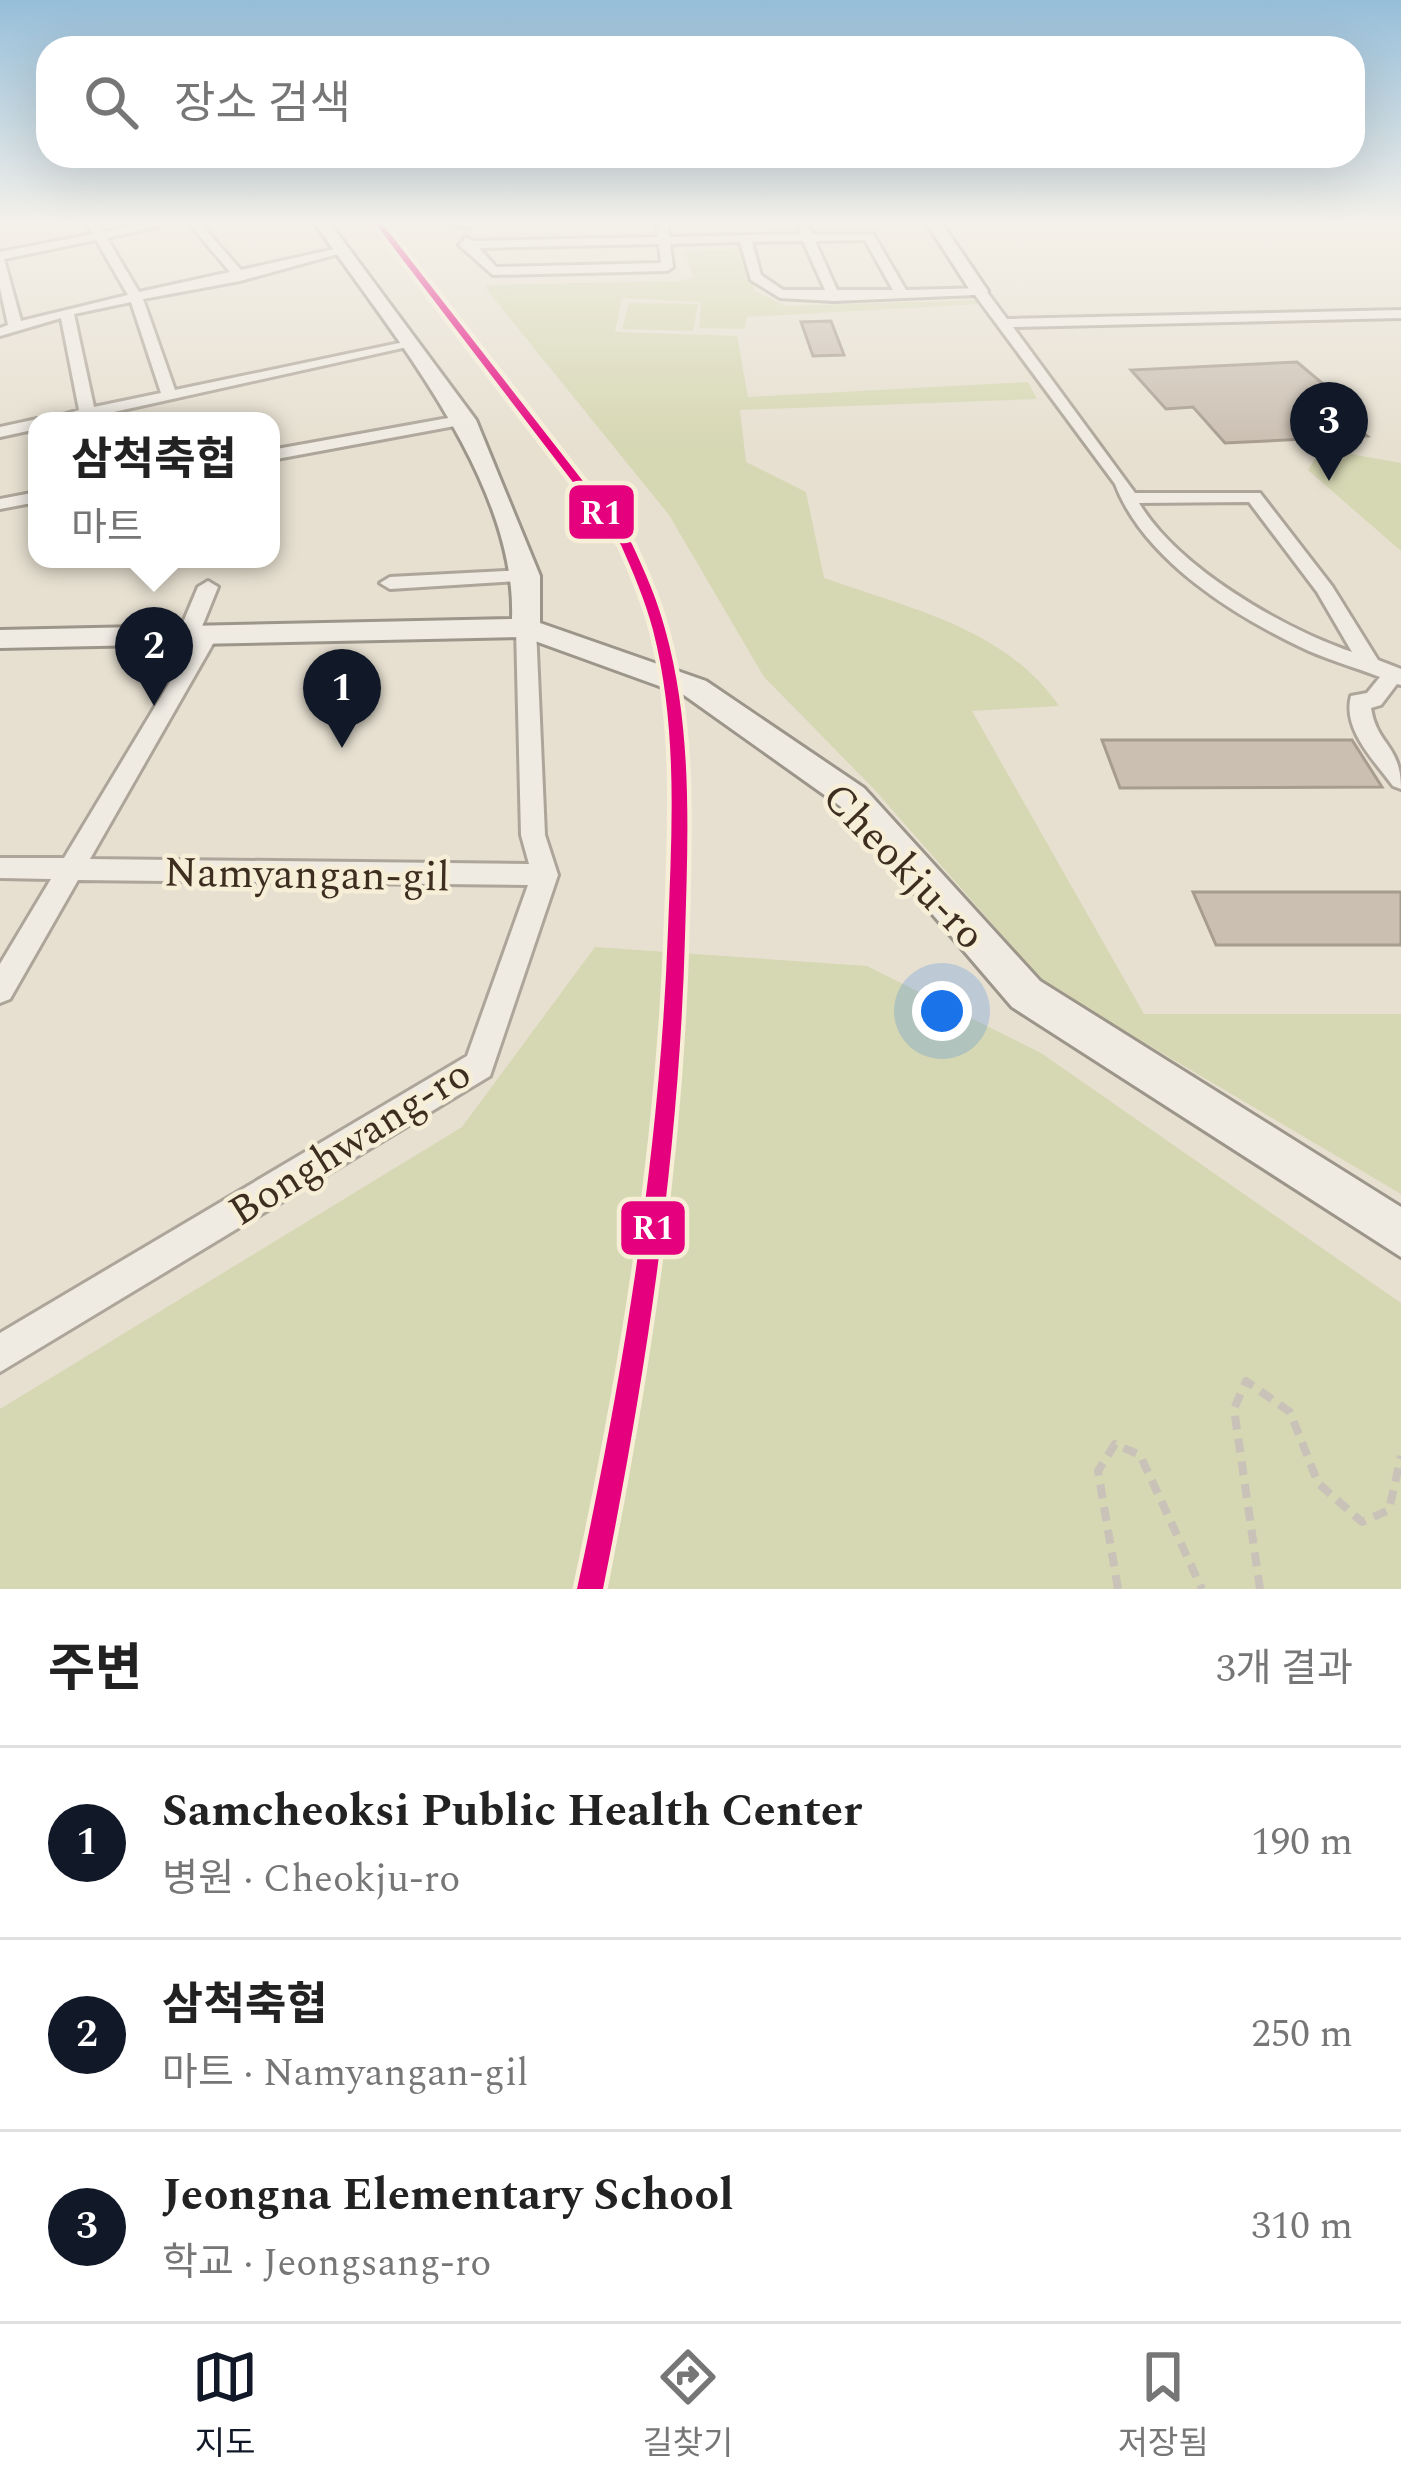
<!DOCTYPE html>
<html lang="ko">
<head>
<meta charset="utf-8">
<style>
	body { margin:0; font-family:Spectral,"Noto Sans KR",serif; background:#f2f2f2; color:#222 }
	.you { position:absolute; left:942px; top:1011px; width:42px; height:42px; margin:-30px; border:9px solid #fff; border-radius:50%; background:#1a73e8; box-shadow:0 0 0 18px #1a73e833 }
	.badge { display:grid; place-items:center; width:78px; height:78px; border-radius:50%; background:#111827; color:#fff; font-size:39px; font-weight:700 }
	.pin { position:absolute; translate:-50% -99px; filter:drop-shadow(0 3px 6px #0008) }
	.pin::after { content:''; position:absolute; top:63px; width:42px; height:36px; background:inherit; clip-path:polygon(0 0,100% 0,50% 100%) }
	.popup { position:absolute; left:28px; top:412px; width:252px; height:156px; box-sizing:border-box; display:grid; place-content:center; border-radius:24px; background:#fff; filter:drop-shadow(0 3px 9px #0005); font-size:39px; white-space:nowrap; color:#767676 }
	.popup b { font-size:45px; color:#222 }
	.popup::after { content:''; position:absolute; left:50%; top:100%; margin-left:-24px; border:24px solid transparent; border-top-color:#fff }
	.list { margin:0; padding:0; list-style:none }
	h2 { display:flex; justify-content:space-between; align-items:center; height:156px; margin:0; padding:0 48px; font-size:51px }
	h2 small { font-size:39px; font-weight:400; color:#767676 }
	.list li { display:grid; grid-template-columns:78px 1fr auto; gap:36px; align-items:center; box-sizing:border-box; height:192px; padding:0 48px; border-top:3px solid #e0e0e0 }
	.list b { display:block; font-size:45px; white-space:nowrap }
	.list p { margin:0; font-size:39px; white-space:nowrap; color:#767676 }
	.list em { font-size:39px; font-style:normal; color:#767676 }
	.icon { flex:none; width:66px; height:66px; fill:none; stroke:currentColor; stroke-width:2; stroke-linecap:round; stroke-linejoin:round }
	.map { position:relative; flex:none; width:1401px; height:1589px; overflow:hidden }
	.search { position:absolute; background:#fff; box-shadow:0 12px 48px #0002; left:36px; right:36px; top:36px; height:132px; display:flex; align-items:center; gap:30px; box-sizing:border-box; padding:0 42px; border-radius:36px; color:#767676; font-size:45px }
	.sheet { height:732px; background:#fff }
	nav { display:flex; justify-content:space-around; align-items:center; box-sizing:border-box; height:168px; border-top:3px solid #e0e0e0; background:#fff; font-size:33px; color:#767676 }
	nav a { display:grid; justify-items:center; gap:6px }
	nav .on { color:#111827 }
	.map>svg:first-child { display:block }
	.green { fill:#d6d7b3 }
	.building { fill:#cbbfb2; stroke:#a89c90; stroke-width:3 }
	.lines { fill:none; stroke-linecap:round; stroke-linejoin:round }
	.street-casing { stroke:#ada599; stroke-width:6 }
	.secondary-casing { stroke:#9c958a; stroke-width:6 }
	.path { stroke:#c8c2b9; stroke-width:8; stroke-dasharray:14 9; stroke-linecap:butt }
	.street { fill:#efebe3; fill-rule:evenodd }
	.secondary { fill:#efebe3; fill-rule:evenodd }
	.rail-1-casing { stroke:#f7eed8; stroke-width:9 }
	.rail-1 { fill:#e5007d; fill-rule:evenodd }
	.labels { text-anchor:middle; stroke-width:9; stroke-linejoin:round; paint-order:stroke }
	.street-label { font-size:42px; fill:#3d2e20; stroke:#f7eed8 }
	.line-badge { stroke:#f7eed8; stroke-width:4.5 }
	.badge-label { font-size:33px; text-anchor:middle; font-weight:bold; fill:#fff }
</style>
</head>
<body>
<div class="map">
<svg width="1401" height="1589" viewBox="0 0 1401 1589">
	<rect width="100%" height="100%" fill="#e7e0d1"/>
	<!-- green -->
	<path class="green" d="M745,249l10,42 31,15 191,-6 4,4 -234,13 -3,12 -45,-1 2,-26 -79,-4 -7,34 122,4 11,61 280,-15 9,17 -297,11 6,52 60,30 18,86c84,30 182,50 235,128l-87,5 172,303h257v180l-356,-210 -171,-195 -110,-112 -95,-162 -182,-225 -1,-5 197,-4 10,-4 -9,-26z
		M629,303l69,1 -5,27 -71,-2z
		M1334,451l67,12v88l-93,-81 9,-14z
		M595,947l272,19 174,87 360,250v286h-1401v-180l462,-282z"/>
	<!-- building -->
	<path class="building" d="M831,321l13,34 -31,1 -12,-34z
		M1297,362l44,37 -15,1 41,36 -142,7 -32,-36 -27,2 -35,-39z
		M1102,740h250l30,47 -262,1z
		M1193,892h208v53h-185z"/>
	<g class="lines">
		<!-- street casing -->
		<g class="street-casing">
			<path id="street" d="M86,222h11l6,10 49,-10h25l-70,16 32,54 91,-20 -42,-50h11l42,48 98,-22 6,4 -105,29 -97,18 32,91 234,-49 7,4 -343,76h-30l36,-11 -18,-92 -61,18v-8l8,-3 -8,-37v-36l93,-18zM96,240l32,55 -107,26 -17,-62zM131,302l30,91 -67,14 -20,-93z
				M656,222h12l1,15 131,-3 -1,-12 7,1 6,11h61l33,56 78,-2 23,31 394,-9v8l-388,9 122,166h125l72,93 46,74 23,9v16l-4,-1 -16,21 -10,3c6,38 30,36 30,81l-8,-3c-19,-26 -51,-57 -42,-90l16,-3 13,-16c-23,-9 -48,-16 -71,-26 -74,-34 -165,-91 -194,-167l-140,-189 -141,6 -54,-3 -29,-18 -11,-38 -70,2 3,23 -6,4 -174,4 -34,-30 7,-8 7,4 185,-4zM865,240l28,50h-56l-22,-49zM803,241l22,49h-42l-22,-15 -9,-33zM659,244l2,19 -165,4 -17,-19zM1249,502l68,90 35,60c-70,-24 -174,-84 -213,-149z
				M465,415l8,5 -2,3 -200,37v-10z
				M37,419l6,2h-6v8l-37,8v-10z
				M37,492v10l-37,7v-10z
				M527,570l7,2v8l-144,9 -10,-6 10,-6z
				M208,581l10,6 -19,47 9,-6 10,7 -128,224 439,5 -8,-29 -5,-207 10,-7 10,7 9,207 13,40 -68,201 -490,296v-39l467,-277 61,-171 -450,-5 -68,119 -10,4v-39l51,-85 -51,-1v-20h64l130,-216h-14l-3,-5 21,-50z"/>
		</g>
		<!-- secondary casing -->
		<g class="secondary-casing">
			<path id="secondary" d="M314,222h15l147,198 64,156v47l166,58 158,107 176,193 361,226v50l-389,-250 -172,-201 -156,-111 -160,-58 -524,11v-18l512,-11c5,-139 -122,-287 -198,-397z
				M427,222h48l-7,5z
				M926,222h15l47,69 -3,4h-12z"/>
		</g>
		<!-- path -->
		<path class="path" d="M1118,1589l-20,-118 17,-27 25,11 62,134
			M1260,1589l-26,-180 12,-28 44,31 28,71 44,39 27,-12 12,-54"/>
		<!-- street -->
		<use href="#street" class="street"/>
		<!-- secondary -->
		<use href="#secondary" class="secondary"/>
		<!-- rail-1 casing -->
		<g class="rail-1-casing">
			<path id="rail-1" d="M374,222h7l251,322c13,28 25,55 33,85 28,99 23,206 20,308 -6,220 -39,437 -82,652h-26c47,-218 83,-437 91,-659 4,-100 10,-203 -15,-300 -8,-30 -20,-58 -32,-85z"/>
		</g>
		<!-- rail-1 -->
		<use href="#rail-1" class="rail-1"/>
	</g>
	<!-- sky -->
	<linearGradient id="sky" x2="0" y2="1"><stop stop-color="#96bed9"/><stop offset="0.5" stop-color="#f4f1ea"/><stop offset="1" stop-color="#f4f1ea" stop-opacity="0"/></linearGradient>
	<rect width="1401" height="445" fill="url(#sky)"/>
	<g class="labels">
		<!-- street labels -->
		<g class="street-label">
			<text transform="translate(905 865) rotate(46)" y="15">Cheokju-ro</text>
			<text transform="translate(307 873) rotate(1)" y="15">Namyangan-gil</text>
			<text transform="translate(349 1141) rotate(-32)" y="15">Bonghwang-ro</text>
		</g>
	</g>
	<g class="line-badge">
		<rect x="567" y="483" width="69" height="58" rx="12" fill="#e5007d"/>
		<rect x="619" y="1199" width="68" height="58" rx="12" fill="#e5007d"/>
	</g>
	<g class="badge-label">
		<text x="601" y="524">R1</text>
		<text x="653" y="1239">R1</text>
	</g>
</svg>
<div class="you"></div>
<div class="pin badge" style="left:342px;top:748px">1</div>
<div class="pin badge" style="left:154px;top:706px">2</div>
<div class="popup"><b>삼척축협</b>마트</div>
<div class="pin badge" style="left:1329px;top:481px">3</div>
<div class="search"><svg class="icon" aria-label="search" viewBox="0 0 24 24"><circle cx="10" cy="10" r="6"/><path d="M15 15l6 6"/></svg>장소 검색</div>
</div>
<section class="sheet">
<h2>주변<small>3개 결과</small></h2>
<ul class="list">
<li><span class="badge">1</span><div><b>Samcheoksi Public Health Center</b><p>병원 · Cheokju-ro</p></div><em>190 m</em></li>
<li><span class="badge">2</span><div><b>삼척축협</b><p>마트 · Namyangan-gil</p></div><em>250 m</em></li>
<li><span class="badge">3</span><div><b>Jeongna Elementary School</b><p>학교 · Jeongsang-ro</p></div><em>310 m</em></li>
</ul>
</section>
<nav>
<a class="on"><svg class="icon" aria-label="map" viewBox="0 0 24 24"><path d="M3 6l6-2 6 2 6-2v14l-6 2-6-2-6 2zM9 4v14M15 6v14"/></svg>지도</a>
<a><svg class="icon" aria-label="directions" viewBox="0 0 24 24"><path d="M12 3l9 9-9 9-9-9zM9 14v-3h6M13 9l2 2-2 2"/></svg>길찾기</a>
<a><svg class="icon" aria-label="saved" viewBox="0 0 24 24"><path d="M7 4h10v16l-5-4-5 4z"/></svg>저장됨</a>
</nav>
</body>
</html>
